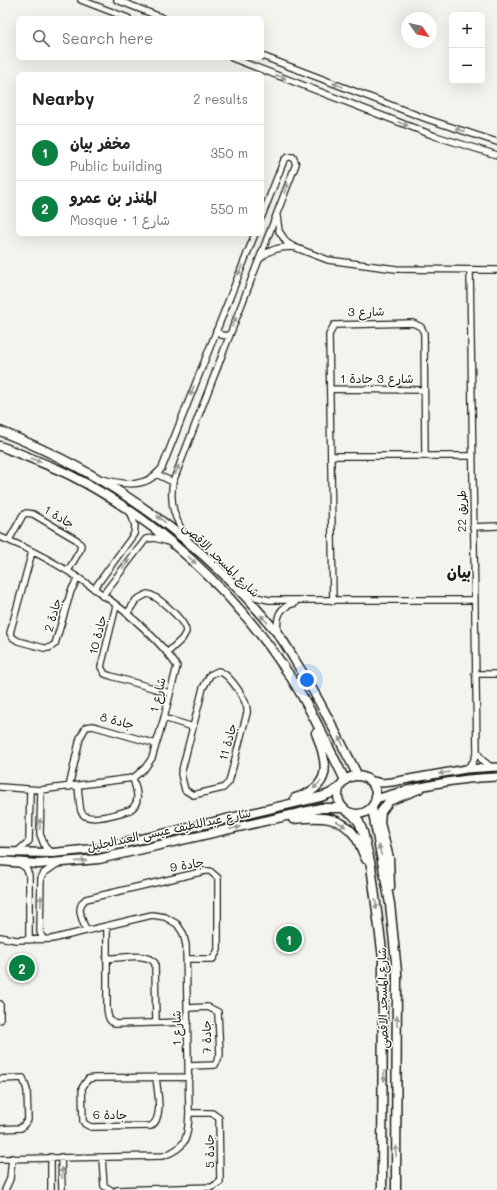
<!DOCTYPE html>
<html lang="en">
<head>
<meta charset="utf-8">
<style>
	body { margin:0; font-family:Mali,"Playpen Sans Arabic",sans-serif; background:#f6f6f6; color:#222 }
	.controls { position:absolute; right:12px; top:12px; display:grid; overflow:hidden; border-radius:6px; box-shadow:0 4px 16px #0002 }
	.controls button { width:36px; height:36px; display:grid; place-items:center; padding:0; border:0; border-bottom:1px solid #e0e0e0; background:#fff; color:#222; font:20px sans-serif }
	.compass { position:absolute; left:401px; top:12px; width:36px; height:36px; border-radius:50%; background:#fff; box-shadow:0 4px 16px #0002; rotate:124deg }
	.you { position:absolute; left:307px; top:680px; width:14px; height:14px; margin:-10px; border:3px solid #fff; border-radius:50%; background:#1a73e8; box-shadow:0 0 0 6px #1a73e833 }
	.badge { display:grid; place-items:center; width:26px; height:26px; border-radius:50%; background:#0b8043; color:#fff; font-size:13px; font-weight:700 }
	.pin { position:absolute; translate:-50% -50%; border:2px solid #fff; box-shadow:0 1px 4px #0006 }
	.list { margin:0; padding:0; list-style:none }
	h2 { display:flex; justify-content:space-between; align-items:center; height:52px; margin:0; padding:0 16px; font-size:17px }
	h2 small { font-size:13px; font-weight:400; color:#767676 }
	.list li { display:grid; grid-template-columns:26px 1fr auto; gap:12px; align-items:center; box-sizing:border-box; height:56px; padding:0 16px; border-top:1px solid #e0e0e0 }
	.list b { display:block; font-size:15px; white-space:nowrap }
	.list p { margin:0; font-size:13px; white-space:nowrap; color:#767676 }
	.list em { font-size:13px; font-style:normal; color:#767676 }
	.icon { flex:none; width:22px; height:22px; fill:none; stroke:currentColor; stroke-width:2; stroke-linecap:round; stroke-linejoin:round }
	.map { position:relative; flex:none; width:497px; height:1190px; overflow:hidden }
	.search { position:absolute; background:#fff; box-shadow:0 4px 16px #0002; left:16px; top:16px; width:248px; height:44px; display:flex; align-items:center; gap:10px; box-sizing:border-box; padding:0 14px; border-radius:6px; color:#767676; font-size:15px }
	.panel { position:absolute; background:#fff; box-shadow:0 4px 16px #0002; left:16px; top:72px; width:248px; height:164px; border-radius:6px }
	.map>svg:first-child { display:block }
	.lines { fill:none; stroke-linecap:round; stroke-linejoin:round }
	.minor-casing { stroke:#1c1c1c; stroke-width:8 }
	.tertiary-casing { stroke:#1c1c1c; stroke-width:10 }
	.secondary-casing { stroke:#1c1c1c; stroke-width:11 }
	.minor { stroke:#fdfcf7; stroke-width:5.5 }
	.tertiary { stroke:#fdfcf7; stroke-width:7 }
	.secondary { stroke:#fdfcf7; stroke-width:8 }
	.oneway { fill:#989794 }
	.labels { text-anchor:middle; stroke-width:3; stroke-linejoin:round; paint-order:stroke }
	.street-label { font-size:12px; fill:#1c1c1c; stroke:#fdfcf7 }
	.district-label { font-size:16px; font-weight:bold; fill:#1c1c1c; stroke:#fdfcf7 }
</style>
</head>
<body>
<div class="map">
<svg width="497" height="1190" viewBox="0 0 497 1190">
	<rect width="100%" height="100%" fill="#f4f3ee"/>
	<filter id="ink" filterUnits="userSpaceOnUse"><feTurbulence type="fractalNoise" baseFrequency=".025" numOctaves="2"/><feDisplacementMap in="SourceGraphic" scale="8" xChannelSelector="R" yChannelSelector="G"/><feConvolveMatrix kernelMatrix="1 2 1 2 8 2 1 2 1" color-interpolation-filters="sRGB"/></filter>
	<g filter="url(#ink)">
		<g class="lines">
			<!-- minor casing -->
			<g class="minor-casing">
				<path id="minor" d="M81,0l47,18
					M117,0l46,18
					M262,56l165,63 70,23
					M232,58l203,78 62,19
					M277,216l2,15 8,12 7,4 34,13 68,9 101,1
					M260,259c9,-10 20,-12 34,-12
					M216,331l5,4 8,1
					M330,389l93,1
					M332,456h141
					M156,474l17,8
					M102,479c23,6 44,10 60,-11l93,-234
					M473,527l24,-1
					M0,537c58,22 142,78 177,129l-13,52 -12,40 -7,10 -12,10 -92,12 -41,-3
					M188,539c-13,-18 -19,-35 -15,-57l123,-318 -3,-7h-5l-4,3 -22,56
					M9,540l14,-25 3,-2 7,1 44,26 4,5 -1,5 -12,21
					M32,552l-22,81 2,4 6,4 26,7h5l6,-4 16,-53 7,-13
					M238,585l18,12 13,3h206
					M94,589l40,-55 1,-8 -4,-13
					M102,596l44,-57 9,-1 14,4
					M333,601l-4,-266 5,-10 79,-2 8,4 3,6 1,123
					M116,606l-15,61 4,7 6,2 59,17
					M127,614l9,-14 11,-6c10,1 39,27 39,38l-4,7 -15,14
					M278,634c-2,-16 0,-27 17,-31
					M218,671c11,2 31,31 29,42l-18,69 -6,6 -30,7 -8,-5 -4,-16 22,-86 7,-13z
					M475,674h22
					M164,718l29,9
					M477,752l5,8 9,7
					M466,769l7,-7 4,-10 -7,-482
					M78,786c1,8 1,17 3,25 4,14 38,2 49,-1 12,-8 6,-20 3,-32
					M69,787l11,-49 6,-11 7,-1 63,18
					M41,790l-1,44 5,13 8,6
					M17,852l12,-11 1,-51
					M19,863l7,5 3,7v65
					M107,926v82c1,8 1,12 8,16l73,-2
					M86,930c-4,-11 -11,-23 0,-31l119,-28h5l8,7v72l-5,9h-26
					M0,937l16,3 36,-1 100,-24 13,2 12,7 6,9 3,12 3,168c-1,24 -2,35 -26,43l-163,3
					M43,939l-3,-7 1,-54 3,-5 13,-9
					M106,959c13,-1 40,-7 49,4l1,60
					M0,1004v16
					M188,1008l20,-1 10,5 2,43 -5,10 -26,1
					M156,1077c1,13 8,41 -5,49l-60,1 -6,-3 -2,-3 -1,-33 6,-9 6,-1 95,-1
					M0,1079l23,-1 4,12 1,30 -7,8 -21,1
					M51,1157v33
					M61,1157l1,33
					M102,1158l2,28 7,4
					M5,1190l5,-11 2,-21
					M117,1190l95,-3 8,-5 -1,-64 -7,-5h-23"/>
			</g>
			<!-- tertiary casing -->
			<g class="tertiary-casing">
				<path id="tertiary" d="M368,780l14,3 10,-1 74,-13 31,-2
					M376,799c35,-12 84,-21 121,-22"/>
			</g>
			<!-- secondary casing -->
			<g class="secondary-casing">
				<path id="secondary" d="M0,431c111,44 203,110 278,203 8,10 14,22 21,33 22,35 40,72 59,109
					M0,446c23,9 47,18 70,29 87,44 164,116 218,198 22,33 39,71 57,107
					M338 795a19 19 0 1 1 38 0a19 19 0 1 1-38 0Z
					M295,798c38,-11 33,-35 21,-65
					M372,808l18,96 7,68 -1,218
					M352,814l7,8 4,10 8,34 12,92 -1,232
					M293,819c23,-2 47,-5 62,17 5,7 7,16 11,23
					M0,852l53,1 50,-5 217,-51 9,-3 10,-6
					M0,861l38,3 61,-5 222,-51h21
					M390,887l-1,-29 -9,-35 1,-11 8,-11 30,-12"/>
			</g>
			<!-- minor -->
			<use href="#minor" class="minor"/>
			<!-- tertiary -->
			<use href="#tertiary" class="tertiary"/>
			<!-- secondary -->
			<use href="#secondary" class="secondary"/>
		</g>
		<!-- one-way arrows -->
		<defs><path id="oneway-solid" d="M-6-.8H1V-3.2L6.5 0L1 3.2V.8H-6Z"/></defs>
		<g class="oneway">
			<use href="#oneway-solid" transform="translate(281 77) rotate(21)"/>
			<use href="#oneway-solid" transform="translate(338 85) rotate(-159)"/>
			<use href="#oneway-solid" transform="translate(403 124) rotate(21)"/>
			<use href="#oneway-solid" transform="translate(460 130) rotate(-162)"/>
			<use href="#oneway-solid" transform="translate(286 188) rotate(-69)"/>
			<use href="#oneway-solid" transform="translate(240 270) rotate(112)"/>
			<use href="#oneway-solid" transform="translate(234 322) rotate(-69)"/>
			<use href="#oneway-solid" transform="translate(192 391) rotate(111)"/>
			<use href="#oneway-solid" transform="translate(36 460) rotate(23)"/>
			<use href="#oneway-solid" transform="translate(177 470) rotate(-69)"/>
			<use href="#oneway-solid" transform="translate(161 519) rotate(-141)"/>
			<use href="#oneway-solid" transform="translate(192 560) rotate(44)"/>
			<use href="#oneway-solid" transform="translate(126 564) rotate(-51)"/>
			<use href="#oneway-solid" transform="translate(264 619) rotate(-133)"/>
			<use href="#oneway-solid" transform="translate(341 741) rotate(-117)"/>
			<use href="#oneway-solid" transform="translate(444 773) rotate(170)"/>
			<use href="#oneway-solid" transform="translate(317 785) rotate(135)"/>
			<use href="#oneway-solid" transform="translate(40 824) rotate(-88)"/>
			<use href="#oneway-solid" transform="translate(341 824) rotate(32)"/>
			<use href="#oneway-solid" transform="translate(235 828) rotate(-13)"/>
			<use href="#oneway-solid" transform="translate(380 850) rotate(-103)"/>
			<use href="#oneway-solid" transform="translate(81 861) rotate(-4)"/>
			<use href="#oneway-solid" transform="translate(41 901) rotate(-88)"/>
			<use href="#oneway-solid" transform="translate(376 904) rotate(82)"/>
			<use href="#oneway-solid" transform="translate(397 1021) rotate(-90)"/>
			<use href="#oneway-solid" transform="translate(384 1076) rotate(90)"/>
			<use href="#oneway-solid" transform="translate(396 1151) rotate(-90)"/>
			<use href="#oneway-solid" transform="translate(62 1173) rotate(-91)"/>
		</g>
	</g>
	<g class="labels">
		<!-- street labels -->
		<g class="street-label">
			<text transform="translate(366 312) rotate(-1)" y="4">شارع 3</text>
			<text x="377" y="383">شارع 3 جادة 1</text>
			<text transform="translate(462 511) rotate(-90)" y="4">طريق 22</text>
			<text transform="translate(59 517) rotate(30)" y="4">جادة 1</text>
			<text transform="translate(221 560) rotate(44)" y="4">شارع المسجد الاقصى</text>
			<text transform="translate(53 615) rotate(-74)" y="4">جادة 2</text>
			<text transform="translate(98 635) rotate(-76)" y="4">جادة 10</text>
			<text transform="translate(158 695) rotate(-77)" y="4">شارع 1</text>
			<text transform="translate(117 721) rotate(15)" y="4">جادة 8</text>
			<text transform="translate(228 742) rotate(-75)" y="4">جادة 11</text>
			<text transform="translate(169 830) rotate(-12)" y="4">شارع عبداللطيف عيسى العبدالجليل</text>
			<text transform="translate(187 865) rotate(-10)" y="4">جادة 9</text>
			<text transform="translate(383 998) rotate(-91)" y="4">شارع المسجد الاقصى</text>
			<text transform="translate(177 1028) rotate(-91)" y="4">شارع 1</text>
			<text transform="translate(207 1037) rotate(-91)" y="4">جادة 7</text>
			<text transform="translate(110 1115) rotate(1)" y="4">جادة 6</text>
			<text transform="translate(210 1151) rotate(-91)" y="4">جادة 5</text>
		</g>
		<!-- district labels -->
		<g class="district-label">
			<text x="459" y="578">بيان</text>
		</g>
	</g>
</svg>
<div class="controls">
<button>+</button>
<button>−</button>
</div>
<svg class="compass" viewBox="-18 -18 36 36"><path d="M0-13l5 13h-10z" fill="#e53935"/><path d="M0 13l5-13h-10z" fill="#767676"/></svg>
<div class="you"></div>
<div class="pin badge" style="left:289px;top:939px">1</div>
<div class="pin badge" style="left:22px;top:968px">2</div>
<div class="search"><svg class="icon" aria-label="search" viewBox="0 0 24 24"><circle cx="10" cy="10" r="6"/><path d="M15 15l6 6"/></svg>Search here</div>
<section class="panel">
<h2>Nearby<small>2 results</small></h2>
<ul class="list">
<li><span class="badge">1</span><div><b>مخفر بيان</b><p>Public building</p></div><em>350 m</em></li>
<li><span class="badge">2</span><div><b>المنذر بن عمرو</b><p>Mosque · شارع 1</p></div><em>550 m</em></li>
</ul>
</section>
</div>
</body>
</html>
